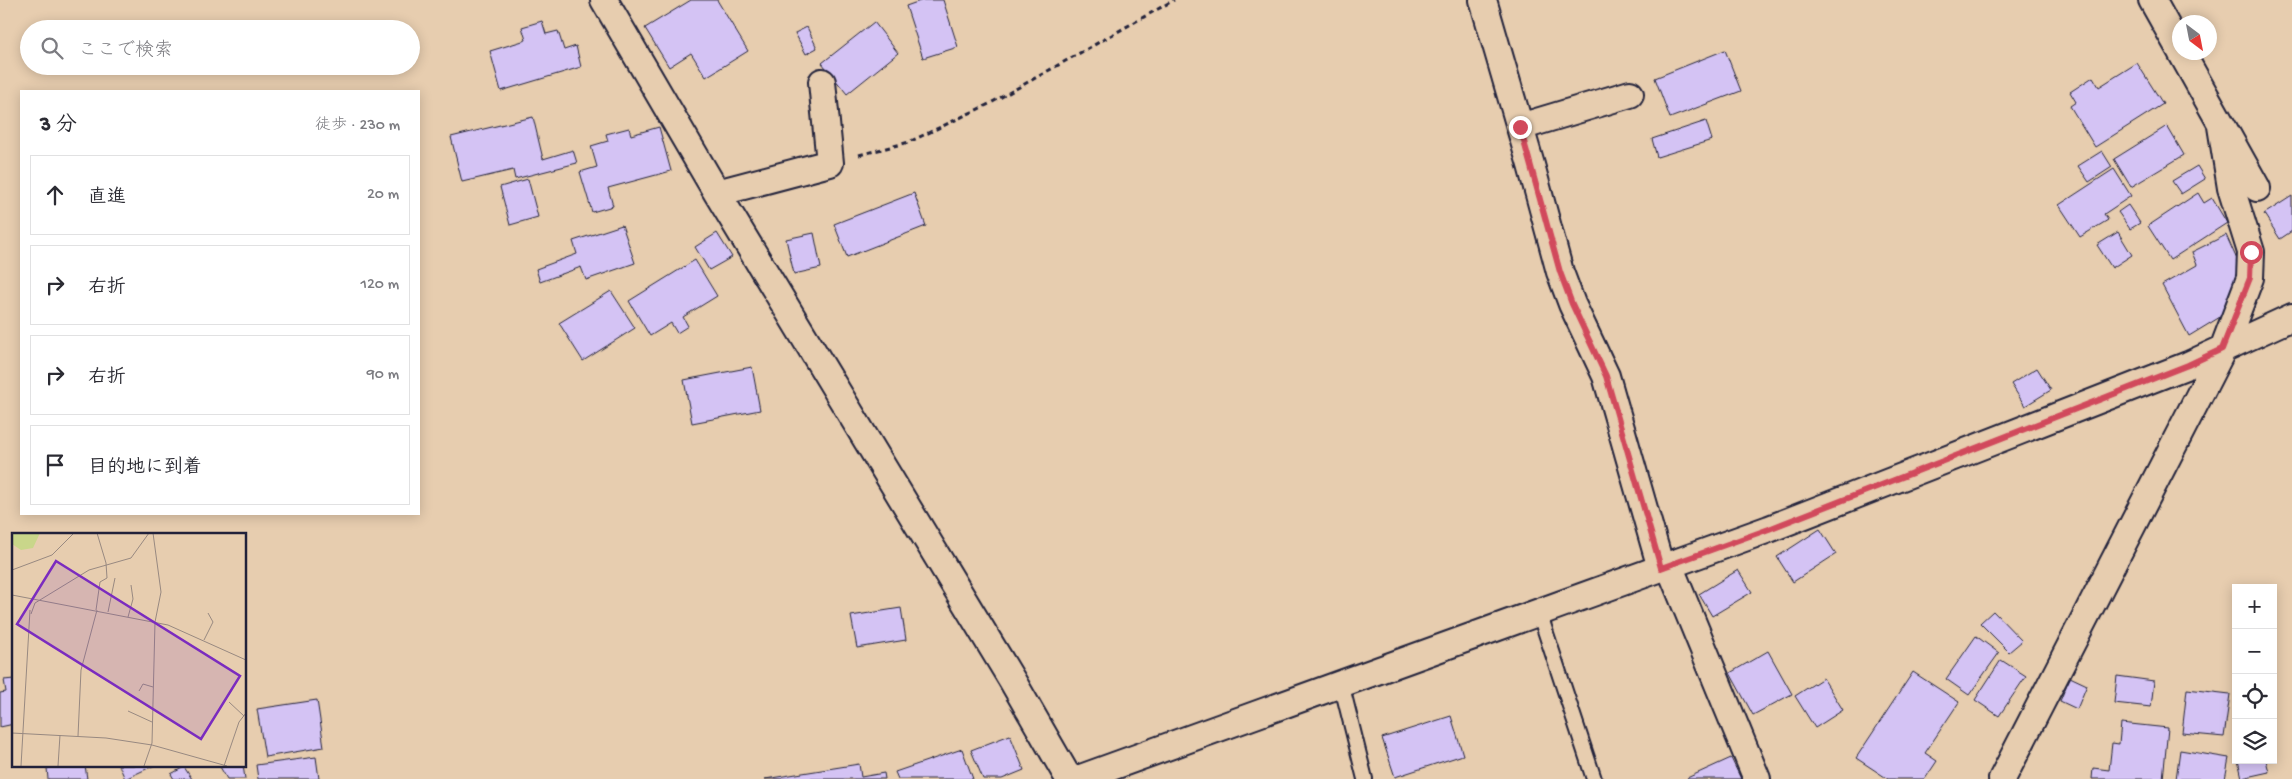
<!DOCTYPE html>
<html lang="ja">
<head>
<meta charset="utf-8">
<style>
	body { margin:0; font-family:"Gochi Hand","Klee One",sans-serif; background:#f7f7f7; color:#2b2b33 }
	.controls { position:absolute; right:15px; bottom:15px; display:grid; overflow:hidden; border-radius:0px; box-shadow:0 2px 12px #0003 }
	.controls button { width:45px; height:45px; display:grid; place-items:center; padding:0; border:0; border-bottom:1px solid #e1e1e2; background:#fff; color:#2b2b33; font:25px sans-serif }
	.compass { position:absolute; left:2172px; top:15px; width:45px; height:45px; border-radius:50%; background:#fff; box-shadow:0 2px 12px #0003; rotate:148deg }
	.stop { position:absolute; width:15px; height:15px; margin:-11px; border:4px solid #d1495b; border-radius:50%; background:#fff }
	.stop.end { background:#d1495b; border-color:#fff; box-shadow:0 1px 5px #0008 }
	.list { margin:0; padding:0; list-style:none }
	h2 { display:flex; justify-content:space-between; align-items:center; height:65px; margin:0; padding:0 20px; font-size:21px }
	h2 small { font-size:16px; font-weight:400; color:#7c7c81 }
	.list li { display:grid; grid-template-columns:32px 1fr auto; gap:15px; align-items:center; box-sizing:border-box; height:80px; margin:0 10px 10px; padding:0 10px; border:1px solid #e1e1e2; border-radius:0px }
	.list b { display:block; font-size:19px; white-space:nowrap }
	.list em { font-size:16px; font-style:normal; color:#7c7c81 }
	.icon { flex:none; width:28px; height:28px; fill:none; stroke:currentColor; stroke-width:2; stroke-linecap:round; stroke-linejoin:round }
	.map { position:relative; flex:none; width:2292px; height:779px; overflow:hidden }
	.search { position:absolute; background:#fff; box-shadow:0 2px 12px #0003; left:20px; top:20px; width:400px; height:55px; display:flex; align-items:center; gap:12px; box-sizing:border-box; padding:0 18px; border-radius:28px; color:#7c7c81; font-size:19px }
	.panel { position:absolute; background:#fff; box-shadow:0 2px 12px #0003; left:20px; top:90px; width:400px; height:425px; border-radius:0px }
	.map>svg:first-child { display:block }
	.building { fill:#d4c3f4; stroke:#22223b }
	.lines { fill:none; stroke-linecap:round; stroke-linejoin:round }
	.lane-casing { stroke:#22223b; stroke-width:18 }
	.street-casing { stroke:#22223b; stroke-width:30 }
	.path { stroke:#22223b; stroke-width:3; stroke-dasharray:5 4; stroke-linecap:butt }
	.lane { stroke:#e7cdaf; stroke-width:14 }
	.street { stroke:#e7cdaf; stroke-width:26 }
	.route { stroke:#d1495b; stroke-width:6 }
	.inset-road { fill:none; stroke:#988981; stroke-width:1 }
	.view { fill:#7b2cbf; fill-opacity:0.15; stroke:#7b2cbf; stroke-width:2.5 }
	.inset-edge { fill:none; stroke:#22223b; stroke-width:2.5 }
</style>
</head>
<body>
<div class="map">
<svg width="2292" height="779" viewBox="0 0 2292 779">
	<rect width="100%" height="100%" fill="#e7cdaf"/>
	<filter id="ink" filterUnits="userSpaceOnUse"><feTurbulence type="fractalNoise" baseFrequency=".02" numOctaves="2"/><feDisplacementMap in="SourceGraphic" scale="10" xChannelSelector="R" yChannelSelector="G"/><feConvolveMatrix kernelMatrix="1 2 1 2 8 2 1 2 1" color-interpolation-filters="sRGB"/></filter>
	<g filter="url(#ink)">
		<!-- building -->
		<path class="building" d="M691,0h26l31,51 -42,26 -15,-24 -22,14 -24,-39z
			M923,0h20l15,47 -35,11 -17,-52z
			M542,21l4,13 12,-3 6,19 12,-4 5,21 -80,24 -11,-40 36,-11 -4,-13z
			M874,22l24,31 -51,41 -25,-31z
			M807,27l10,21 -11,6 -11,-21z
			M1725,50l16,41 -71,27 -15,-40z
			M2137,63l26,41 -68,43 -25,-41 6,-4 -6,-10 23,-15 6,10z
			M533,117l10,42 30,-9 4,13 -62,16 -2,-9 -51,12 -11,-45z
			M1706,121l6,19 -55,17 -5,-18z
			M2167,126l17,29 -53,32 -17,-28z
			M659,127l12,44 -63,17 5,18 -21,6 -12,-40 17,-5 -6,-21 17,-5 -2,-7 23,-6 2,7z
			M2102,151l10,16 -23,15 -11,-16z
			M2197,166l8,13 -24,15 -9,-13z
			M2114,169l17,27 -27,18 4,6 -28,17 -21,-32z
			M528,179l10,38 -28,8 -10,-38z
			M914,193l12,33 -79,31 -13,-33z
			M2198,193l6,10 8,-5 15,25 -57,37 -22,-34z
			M2292,196v35l-12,8 -16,-25z
			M2128,205l12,18 -10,6 -12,-17z
			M622,225l13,38 -49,17 -5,-13 -41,15 -4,-13 41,-15 -4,-13z
			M2118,232l14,23 -20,13 -15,-23z
			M717,233l15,24 -23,13 -14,-23z
			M814,233l7,35 -27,6 -8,-35z
			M2226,235l13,29 -14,50 -36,22 -27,-51 35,-20 -5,-13z
			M695,260l22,36 -34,21 5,9 -11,7 -6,-10 -21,13 -21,-35z
			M611,291l24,37 -52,33 -24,-38z
			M752,367l8,43 -68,13 -8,-43z
			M2037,368l14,22 -26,16 -14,-22z
			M1820,529l16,25 -43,28 -16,-25z
			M1738,570l14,22 -40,24 -13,-22z
			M901,608l5,32 -49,8 -6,-32z
			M1993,611l29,30 -13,11 -29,-29z
			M1976,636l23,17 -30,42 -23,-16z
			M1768,651l24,43 -39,21 -23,-42z
			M2001,660l25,16 -27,40 -24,-16z
			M1913,672l46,30 -34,51 12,8 -12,18h-37l-32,-21z
			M2117,676l37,5 -3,26 -37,-4z
			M2070,677l17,8 -10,24 -17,-8z
			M1823,678l20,32 -28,18 -20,-32z
			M14,679v45l-14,3v-34l6,-1 -2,-12z
			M2187,689l43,5 -6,43 -42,-4z
			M317,700l7,47 -59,10 -8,-48z
			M1451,716l12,39 -68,22 -13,-39z
			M2121,723l47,5 -5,51h-71l1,-11 16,2 3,-27 7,1z
			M1010,735l14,35 -22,9h-19l-12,-29z
			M962,749l11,30h-75l-3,-7z
			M2180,750l49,8 -4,21h-49z
			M316,757l3,22h-61l-2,-14z
			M1731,758l10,21h-53l-1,-1z
			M2238,760h28l3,12 -27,6z
			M859,764l2,13 23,-4 1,6h-120z
			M69,765h16l2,14h-39l-1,-11z
			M119,765h36l-30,14z
			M219,765h24l2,14h-18z
			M184,767l8,12h-18l-3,-5z"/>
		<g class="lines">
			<!-- lane casing -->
			<g class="lane-casing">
				<path id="lane" d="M1539,612l55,167
					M1341,683l24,96"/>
			</g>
			<!-- street casing -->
			<g class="street-casing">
				<path id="street" d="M604,0l113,193 295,487 57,99
					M1483,0l48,165 29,107 12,32 34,72 55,192
					M2152,0l28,50
					M2181,52l76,136
					M1520,127l110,-33
					M717,193l113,-30 -8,-81
					M1669,565l88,214
					M1078,779l691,-250 419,-164 104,-48
					M2002,779l221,-430 27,-71 1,-26 -20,-64 -10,-62"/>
			</g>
			<!-- path -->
			<path class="path" d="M859,155l50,-13 80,-38 185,-104"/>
			<!-- lane -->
			<use href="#lane" class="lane"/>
			<!-- street -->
			<use href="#street" class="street"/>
		</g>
	</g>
	<g class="lines" filter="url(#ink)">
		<!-- route -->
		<path class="route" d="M1520,127l40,145 12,32 34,72 55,192 108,-39 419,-164 34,-16 28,-71 1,-26"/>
	</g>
	<!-- overview -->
	<g transform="translate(12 533)">
		<rect width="234" height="234" fill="#e7cdaf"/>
		<path d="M0,0h28l-7,15 -12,2 -9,-6z" fill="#c9d68a"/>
		<path class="inset-road" d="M0,37l40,-15 22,-22M0,62l156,30 78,35M84,77l4,-28 7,-4 -1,-15 -9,-30M96,79l7,-34M19,81l4,-11 54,-33 42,-12 18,-25M116,84l5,-18 -2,-14M192,107l9,-18 -5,-9M127,158l4,-7 10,3M217,169l15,14M116,178l24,11M0,200l94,5 46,7 75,21M66,203l3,-66 16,-60M9,233l9,-156M46,233l2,-31M132,233l8,-23 3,-121 6,-30 -8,-59M212,233l15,-44 7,-9"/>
		<path class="view" d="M44,28l184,115 -39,63 -184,-115z"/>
		<rect width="234" height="234" class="inset-edge"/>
	</g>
</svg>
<div class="controls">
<button>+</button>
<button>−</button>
<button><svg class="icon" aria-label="locate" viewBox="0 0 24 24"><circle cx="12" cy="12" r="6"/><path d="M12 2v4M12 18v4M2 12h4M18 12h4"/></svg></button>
<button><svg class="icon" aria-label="layers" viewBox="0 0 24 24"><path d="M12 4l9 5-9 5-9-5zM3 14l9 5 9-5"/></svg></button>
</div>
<svg class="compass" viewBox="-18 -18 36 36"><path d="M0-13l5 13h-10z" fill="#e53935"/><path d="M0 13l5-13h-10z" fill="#7c7c81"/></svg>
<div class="stop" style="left:2251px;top:252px"></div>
<div class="stop end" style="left:1520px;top:127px"></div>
<div class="search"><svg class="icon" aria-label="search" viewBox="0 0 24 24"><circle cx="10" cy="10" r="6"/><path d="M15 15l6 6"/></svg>ここで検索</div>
<section class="panel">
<h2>3 分<small>徒歩 · 230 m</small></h2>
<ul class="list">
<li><svg class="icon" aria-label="ahead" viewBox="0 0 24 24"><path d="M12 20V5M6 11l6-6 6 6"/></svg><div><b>直進</b></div><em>20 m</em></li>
<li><svg class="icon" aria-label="right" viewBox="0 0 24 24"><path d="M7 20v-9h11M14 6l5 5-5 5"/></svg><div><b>右折</b></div><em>120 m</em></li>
<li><svg class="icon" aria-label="right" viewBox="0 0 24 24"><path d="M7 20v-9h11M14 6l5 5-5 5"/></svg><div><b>右折</b></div><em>90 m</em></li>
<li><svg class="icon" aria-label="arrive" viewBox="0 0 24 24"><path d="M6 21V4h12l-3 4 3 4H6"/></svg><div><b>目的地に到着</b></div></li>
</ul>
</section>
</div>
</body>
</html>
